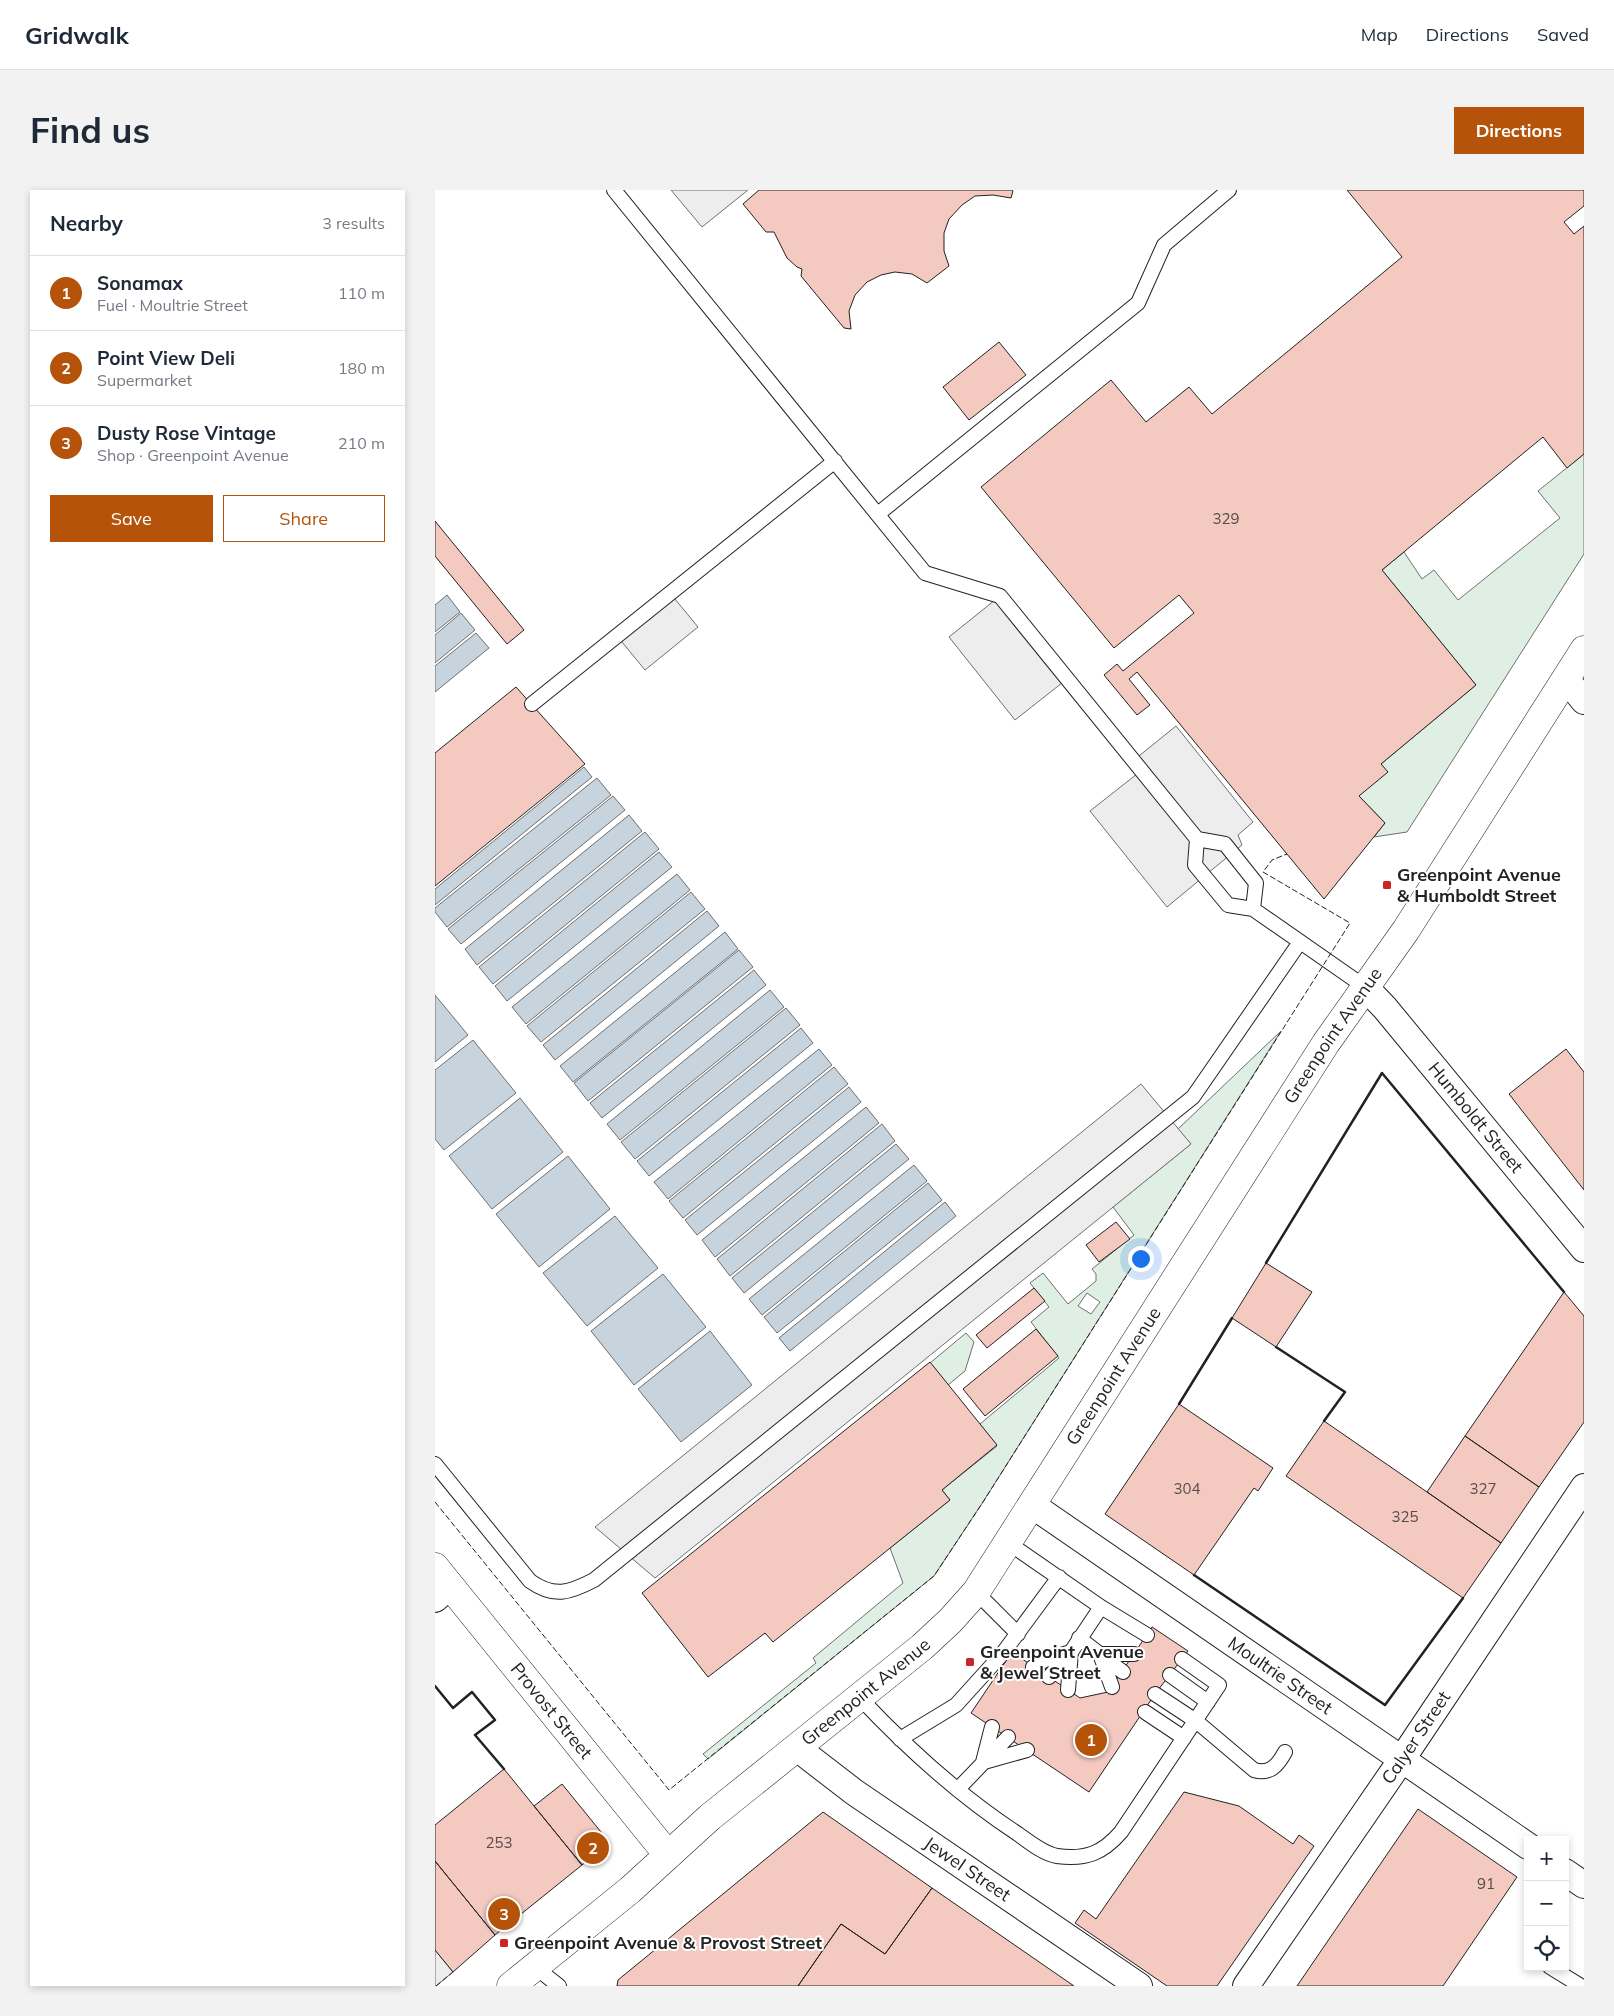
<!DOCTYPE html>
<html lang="en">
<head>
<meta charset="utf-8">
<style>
	body { margin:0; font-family:Mulish,sans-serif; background:#f2f2f3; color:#1f2937 }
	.controls { position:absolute; right:15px; bottom:15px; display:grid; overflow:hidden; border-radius:0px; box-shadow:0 2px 8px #0003 }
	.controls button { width:45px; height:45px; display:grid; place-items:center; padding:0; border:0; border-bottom:1px solid #e0e1e3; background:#fff; color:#1f2937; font:25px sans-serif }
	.you { position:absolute; left:705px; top:1068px; width:18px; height:18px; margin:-12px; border:4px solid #fff; border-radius:50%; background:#1a73e8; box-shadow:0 0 0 8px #1a73e833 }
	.badge { display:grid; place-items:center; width:32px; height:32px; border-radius:50%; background:#b45309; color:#fff; font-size:16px; font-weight:700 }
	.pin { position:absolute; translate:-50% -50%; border:2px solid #fff; box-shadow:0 1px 5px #0006 }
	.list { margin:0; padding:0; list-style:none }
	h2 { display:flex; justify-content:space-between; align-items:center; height:65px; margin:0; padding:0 20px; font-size:21px }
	h2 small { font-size:16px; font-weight:400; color:#747a83 }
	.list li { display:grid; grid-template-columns:32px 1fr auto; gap:15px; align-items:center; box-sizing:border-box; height:75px; padding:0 20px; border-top:1px solid #e0e1e3 }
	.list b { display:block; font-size:19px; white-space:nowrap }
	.list p { margin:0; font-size:16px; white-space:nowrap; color:#747a83 }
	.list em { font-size:16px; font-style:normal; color:#747a83 }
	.actions { display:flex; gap:10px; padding:15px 20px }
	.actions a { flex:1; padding:11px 0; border:1px solid #b45309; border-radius:0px; text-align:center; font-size:18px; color:#b45309 }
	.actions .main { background:#b45309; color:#fff }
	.icon { flex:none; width:28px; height:28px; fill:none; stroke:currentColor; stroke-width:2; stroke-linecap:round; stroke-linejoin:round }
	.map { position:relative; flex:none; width:1149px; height:1796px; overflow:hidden; border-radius:0px }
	header { display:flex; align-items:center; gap:30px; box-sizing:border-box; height:70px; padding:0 25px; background:#fff; border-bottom:1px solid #e0e1e3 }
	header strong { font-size:24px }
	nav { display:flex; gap:28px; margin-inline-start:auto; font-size:18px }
	.intro { display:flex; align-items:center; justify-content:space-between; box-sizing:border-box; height:120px; padding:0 30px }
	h1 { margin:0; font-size:35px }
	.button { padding:12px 22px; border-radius:0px; background:#b45309; color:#fff; font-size:18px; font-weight:700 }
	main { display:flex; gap:30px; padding:0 30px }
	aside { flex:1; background:#fff; border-radius:0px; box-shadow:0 2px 8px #0003 }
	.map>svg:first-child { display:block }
	.green { fill:#e0efe3; stroke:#6f6f6f; fill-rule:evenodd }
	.parking { fill:#ededed; stroke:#6f6f6f }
	.water { fill:#c7d3dd; stroke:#6f6f6f }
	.building { fill:#f3c9c0; stroke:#222 }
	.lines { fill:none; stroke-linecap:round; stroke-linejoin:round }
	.service-casing { stroke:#222; stroke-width:16 }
	.minor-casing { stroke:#222; stroke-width:28 }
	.tertiary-casing { stroke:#222; stroke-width:29 }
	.primary-casing { stroke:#222; stroke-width:29 }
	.service { stroke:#fff; stroke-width:14 }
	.minor { stroke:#fff; stroke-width:26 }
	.tertiary { stroke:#fff; stroke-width:28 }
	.primary { stroke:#fff; stroke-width:28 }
	.fence { stroke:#222; stroke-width:1; stroke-dasharray:6 2.5; stroke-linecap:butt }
	.wall { stroke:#222; stroke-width:2.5 }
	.poi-dot { fill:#c62828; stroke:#fff; stroke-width:2 }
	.labels { text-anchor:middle; stroke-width:4; stroke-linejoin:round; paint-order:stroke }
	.number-label { font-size:15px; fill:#564c4a }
	.poi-label { font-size:18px; font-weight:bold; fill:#222; stroke:#fff; text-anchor:start }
	.street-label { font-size:18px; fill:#222; stroke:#fff }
</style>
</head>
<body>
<header>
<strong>Gridwalk</strong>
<nav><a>Map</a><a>Directions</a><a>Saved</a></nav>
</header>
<div class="intro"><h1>Find us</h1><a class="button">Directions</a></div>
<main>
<aside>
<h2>Nearby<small>3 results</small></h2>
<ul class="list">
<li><span class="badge">1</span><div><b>Sonamax</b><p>Fuel · Moultrie Street</p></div><em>110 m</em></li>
<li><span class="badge">2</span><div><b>Point View Deli</b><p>Supermarket</p></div><em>180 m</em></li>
<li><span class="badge">3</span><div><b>Dusty Rose Vintage</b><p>Shop · Greenpoint Avenue</p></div><em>210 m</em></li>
</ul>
<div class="actions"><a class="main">Save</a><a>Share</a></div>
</aside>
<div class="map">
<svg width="1149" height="1796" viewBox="0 0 1149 1796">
	<rect width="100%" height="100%" fill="#fff"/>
	<!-- green -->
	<path class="green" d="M1149,264v100l-177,278 -33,5 11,-14 -26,-27 22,-32 95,-79 -94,-115 22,-18 18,27 12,-9 24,30 102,-82 -22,-27z
		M846,841l-298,471 -49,74 -226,183 -5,-5 113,-91 -3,-5 90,-75 -13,-35 60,-48 -8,-10 55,-44 -17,-22 79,-66 -28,-36 18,-15 -19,-24 13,-10 25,31 28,-23v-7l-4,-5 42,-34 -21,-28 78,-63 -13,-15zM652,1103l13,9 -9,12 -13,-8z
		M531,1143l8,9 -9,29 -17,14 -18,-22z"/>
	<!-- parking -->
	<path class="parking" d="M236,0h77l-46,37z
		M235,403l28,34 -53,43 -28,-34z
		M565,406l67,83 -52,41 -66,-83z
		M741,536l77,96 -15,13 4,10 -75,62 -77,-96 52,-41 -8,-10z
		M706,894l50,60 -536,434 -60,-51z
		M0,1760l18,22 -17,14h-1z"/>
	<!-- water -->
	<path class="water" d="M12,405l13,17 -25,20v-27z
		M26,423l14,17 -40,33v-28z
		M41,443l13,15 -54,44v-26z
		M149,577l8,10 -157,128v-16z
		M162,588l14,17 -164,132 -12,-15v-4z
		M178,606l12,14 -164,134 -13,-15z
		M194,625l13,16 -165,134 -12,-16z
		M210,642l14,17 -166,135 -14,-17z
		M224,662l13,15 -165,134 -12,-15z
		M242,684l13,16 -164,134 -14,-17z
		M256,702l14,17 -164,133 -14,-16z
		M272,721l12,15 -164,134 -12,-15z
		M290,742l13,17 -165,133 -13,-16z
		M304,760l14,17 -165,134 -14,-18z
		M319,780l12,15 -164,133 -12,-15z
		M335,800l14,17 -164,133 -13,-16z
		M0,805l33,40 -33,27z
		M351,818l14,17 -165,134 -14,-17z
		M366,838l12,15 -164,133 -12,-15z
		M38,850l43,53 -72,57 -9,-11v-69z
		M384,859l13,16 -164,134 -14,-17z
		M399,877l14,17 -165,134 -14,-17z
		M414,897l12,15 -164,133 -12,-15z
		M85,908l43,54 -71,57 -43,-53z
		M431,917l13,16 -164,134 -13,-17z
		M447,934l13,17 -165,135 -13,-17z
		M461,954l13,15 -165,134 -12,-15z
		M133,966l42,53 -71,58 -43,-53z
		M479,975l13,16 -165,134 -13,-16z
		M493,993l14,17 -165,133 -13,-16z
		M510,1012l11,14 -166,135 -11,-13z
		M180,1026l43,52 -71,58 -44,-53z
		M228,1084l43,53 -72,58 -43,-54z
		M275,1141l42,54 -71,57 -43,-53z"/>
	<!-- building -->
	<path class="building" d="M324,0h253l1,1 -2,7 -18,-3 -18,1 -13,9 -13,14 -5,14v18l5,15 -22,17 -15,-9 -17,-2 -14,3 -14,7 -12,13 -6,16 2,18 -7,-1 -43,-52 1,-7 -5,-2 -10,-9 -13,-26h-8l-23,-28z
		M912,0h237v16l-20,16 10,12 10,-8v228l-17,14 -24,-31 -161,133 94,115 -95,79 7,8 -29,24 26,27 -61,76 -187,-227 -8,7 21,26 -13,10 -33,-40 13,-11 6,7 71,-58 -15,-18 -65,53 -133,-161 130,-107 35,42 43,-35 23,27 190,-157z
		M564,152l27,33 -57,45 -26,-33z
		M0,331l89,109 -17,14 -72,-88z
		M81,497l69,77 -150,122v-133z
		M1131,859l18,23v118l-75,-96z
		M681,1032l14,17 -31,23 -13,-17z
		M831,1073l46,29 -36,55 -44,-29z
		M599,1098l11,13 -58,47 -11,-13z
		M1129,1102l20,24v106l-45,65 -74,-51z
		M601,1139l22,27 -73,60 -22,-27z
		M495,1172l67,83 -55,45 8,10 -177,142 -8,-9 -57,44 -66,-84z
		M744,1214l94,64 -15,23 -4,-3 -60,87 -89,-61z
		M889,1231l177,122 -38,55 -177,-122z
		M1030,1246l74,51 -38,56 -74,-51z
		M717,1437l36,24 -33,43 -66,98 -118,-79 41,-61 68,46 28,-6z
		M69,1579l78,96 -87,70 -60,-74v-36z
		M127,1594l48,59 -28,22 -48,-59z
		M749,1602l55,14 54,38 6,-9 15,11 -97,140h-50l-92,-63 9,-13 12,9z
		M983,1619l99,68 -74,109h-146z
		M388,1622l109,76 -47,66 -44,-30 -43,62h-181l1,-6z
		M0,1671l60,74 -42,37 -18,-22z
		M497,1698l142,98h-276l43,-62 44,30z"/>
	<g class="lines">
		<!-- service casing -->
		<g class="service-casing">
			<path id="service" d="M179,0l311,383 75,23 197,243 28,5 31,39 -3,26
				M443,324l260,-211 26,-58 65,-55
				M97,514l303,-243
				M762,649l-2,26 33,40 25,4 112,78
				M0,1274l95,117c24,17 39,12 64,-1l599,-483 107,-155
				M572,1352l94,65 46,28
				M541,1402l42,42
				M644,1448l44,34
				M665,1464l12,33
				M665,1464h34
				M598,1477l12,-7 26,-8 -3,38
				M735,1485l38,27
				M614,1487l22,-25 30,-45
				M720,1504l41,27 58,49c16,5 24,-5 31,-18
				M425,1508c47,50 100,98 158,136 11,8 26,20 39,22 29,4 46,-3 64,-24l98,-147 -37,-26
				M710,1522l39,26
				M465,1549l56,-34 47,-52 56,-76
				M548,1572l9,-35
				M549,1572l43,-12
				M523,1599l50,-52
				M100,1777l24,19
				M1115,1777l31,19"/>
		</g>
		<!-- minor casing -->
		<g class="minor-casing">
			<g id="minor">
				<path d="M1131,489l18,22"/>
				<path id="s1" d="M930,797l20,21 199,241"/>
				<path id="s2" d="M597,1315l496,341"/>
				<path d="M0,1409l15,-13"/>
				<path id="s3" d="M362,1558l57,44 285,194"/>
				<path d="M1130,1682l19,13"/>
				<path id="s4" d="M811,1796l156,-227 182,-272"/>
			</g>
		</g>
		<!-- tertiary casing -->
		<g class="tertiary-casing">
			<g id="tertiary">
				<path id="s5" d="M0,1377l233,288"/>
			</g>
		</g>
		<!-- primary casing -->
		<g class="primary-casing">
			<g id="primary">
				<path id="s6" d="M76,1796l119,-96 80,-73 212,-170 28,-26 26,-29 350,-549 80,-113 178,-280"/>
			</g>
		</g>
		<!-- service -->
		<use href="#service" class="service"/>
		<!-- minor -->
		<use href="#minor" class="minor"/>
		<!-- tertiary -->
		<use href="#tertiary" class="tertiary"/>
		<!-- primary -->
		<use href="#primary" class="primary"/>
		<!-- fence -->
		<path class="fence" d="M0,1312l234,288 265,-214 49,-74 367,-579 -87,-51 9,-12 15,-6
			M1,1796l17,-14"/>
		<!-- wall -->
		<path class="wall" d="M831,1073l116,-190 182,219
			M841,1157l69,45 -21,29
			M744,1214l53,-86
			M759,1385l191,130 78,-107
			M0,1496l18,22 19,-16 23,28 -20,15 29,34"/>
	</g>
	<!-- markers -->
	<g class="poi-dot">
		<rect x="947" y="690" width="10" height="10" rx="2.5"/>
		<rect x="530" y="1467" width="10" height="10" rx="2.5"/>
		<rect x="64" y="1748" width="10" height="10" rx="2.5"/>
	</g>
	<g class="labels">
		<!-- number labels -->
		<g class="number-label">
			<text x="791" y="334">329</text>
			<text x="752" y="1304">304</text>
			<text x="1048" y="1304">327</text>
			<text x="970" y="1332">325</text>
			<text x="64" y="1658">253</text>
			<text x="1051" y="1699">91</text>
		</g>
		<!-- poi labels -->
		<g class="poi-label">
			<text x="962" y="691">Greenpoint Avenue<tspan x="962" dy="21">&amp; Humboldt Street</tspan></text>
			<text x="545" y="1468">Greenpoint Avenue<tspan x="545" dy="21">&amp; Jewel Street</tspan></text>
			<text x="79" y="1759">Greenpoint Avenue &amp; Provost Street</text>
		</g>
		<!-- street labels -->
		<g class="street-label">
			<text dy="6" stroke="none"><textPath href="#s6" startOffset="1271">Greenpoint Avenue</textPath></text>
			<text dy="6" stroke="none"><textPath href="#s1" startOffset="171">Humboldt Street</textPath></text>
			<text dy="6" stroke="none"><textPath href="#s6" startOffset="866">Greenpoint Avenue</textPath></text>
			<text dy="6" stroke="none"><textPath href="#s2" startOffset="301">Moultrie Street</textPath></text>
			<text dy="6" stroke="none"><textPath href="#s6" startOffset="461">Greenpoint Avenue</textPath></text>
			<text dy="6" stroke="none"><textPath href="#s5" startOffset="185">Provost Street</textPath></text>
			<text dy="6" stroke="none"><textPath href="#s4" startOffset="301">Calyer Street</textPath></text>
			<text dy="6" stroke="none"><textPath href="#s3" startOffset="209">Jewel Street</textPath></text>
		</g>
	</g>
</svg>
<div class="controls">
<button>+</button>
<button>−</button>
<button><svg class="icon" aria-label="locate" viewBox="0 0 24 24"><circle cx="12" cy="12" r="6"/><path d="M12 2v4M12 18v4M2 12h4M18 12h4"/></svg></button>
</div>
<div class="you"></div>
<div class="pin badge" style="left:656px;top:1550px">1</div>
<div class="pin badge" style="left:158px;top:1658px">2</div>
<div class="pin badge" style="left:69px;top:1724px">3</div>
</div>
</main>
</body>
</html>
